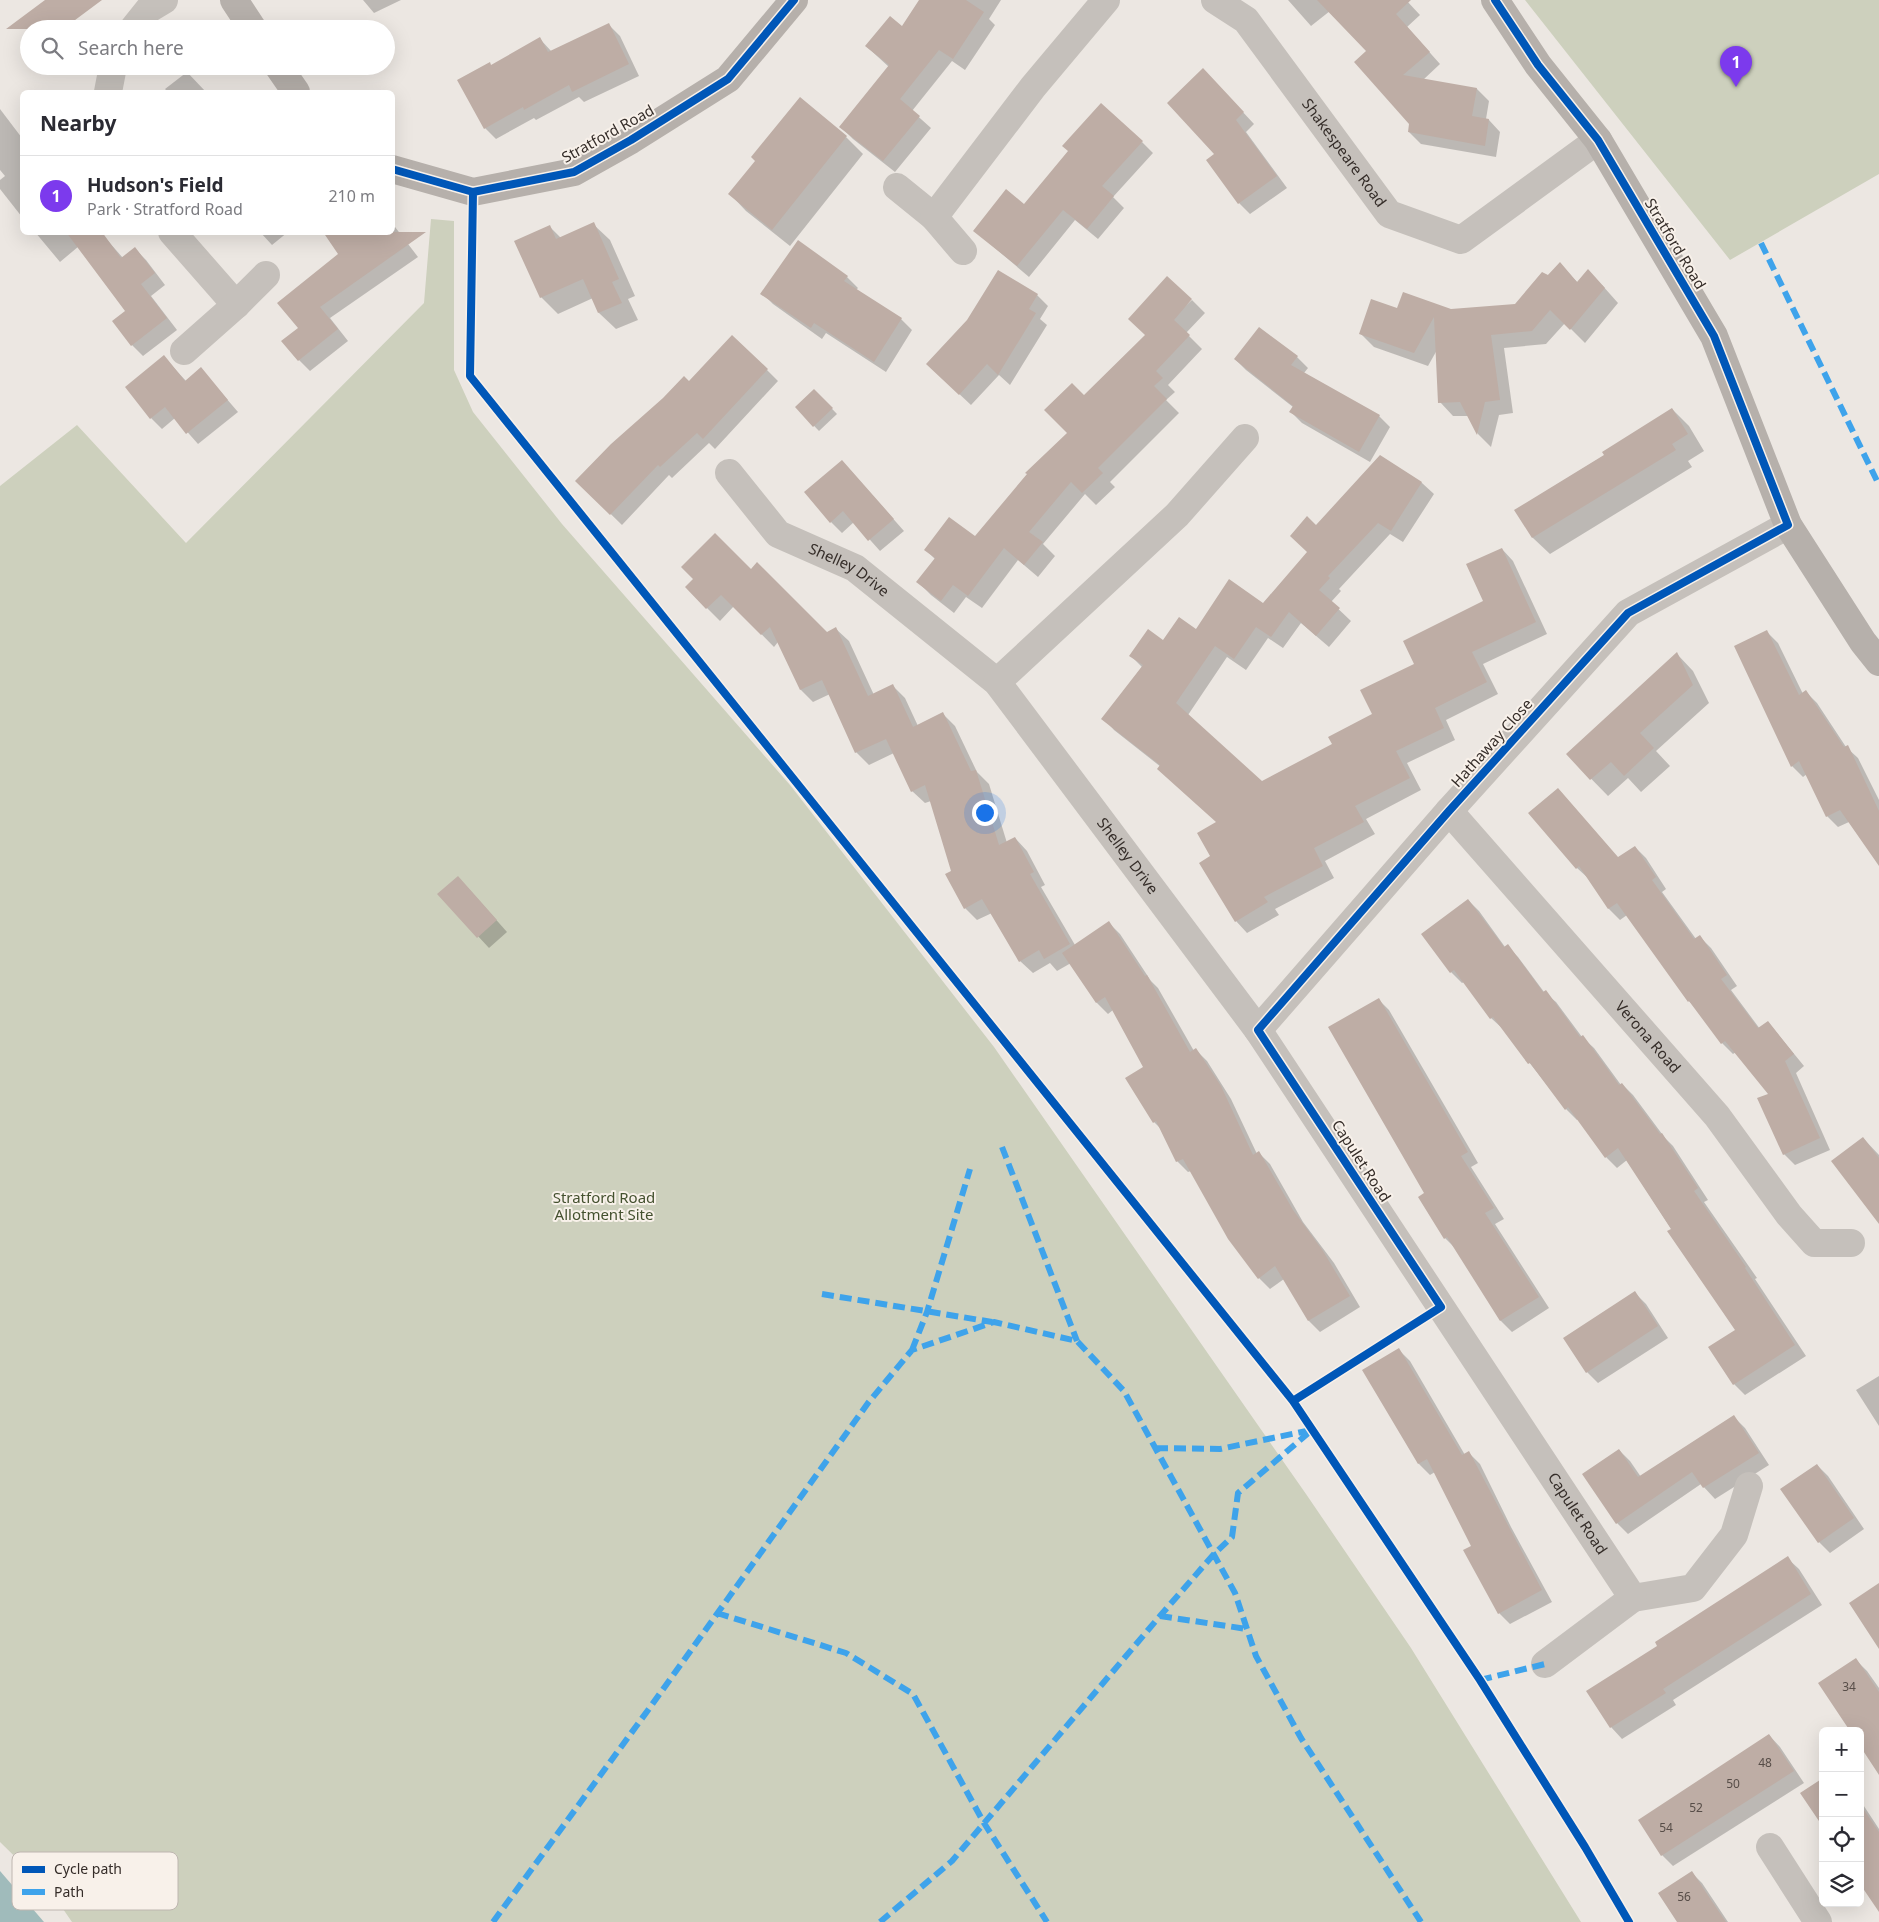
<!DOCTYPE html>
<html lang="en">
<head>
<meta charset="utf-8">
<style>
	body { margin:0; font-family:"Noto Sans",sans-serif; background:#f7f7f7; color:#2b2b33 }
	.controls { position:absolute; right:15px; bottom:15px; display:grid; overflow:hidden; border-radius:8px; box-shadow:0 5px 20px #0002 }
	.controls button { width:45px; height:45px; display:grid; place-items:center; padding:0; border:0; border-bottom:1px solid #e1e1e2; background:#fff; color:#2b2b33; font:25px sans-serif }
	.you { position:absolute; left:984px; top:812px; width:18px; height:18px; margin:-12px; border:4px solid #fff; border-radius:50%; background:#1a73e8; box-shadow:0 0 0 8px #1a73e833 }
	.badge { display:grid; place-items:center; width:32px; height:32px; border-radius:50%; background:#7c3aed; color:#fff; font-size:16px; font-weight:700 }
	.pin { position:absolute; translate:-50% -41px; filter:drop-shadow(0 1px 2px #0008) }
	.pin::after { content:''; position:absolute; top:26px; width:18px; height:15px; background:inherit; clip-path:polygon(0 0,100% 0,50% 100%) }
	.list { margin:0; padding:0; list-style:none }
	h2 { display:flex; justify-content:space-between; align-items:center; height:65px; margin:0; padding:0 20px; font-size:21px }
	h2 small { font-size:16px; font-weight:400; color:#7c7c81 }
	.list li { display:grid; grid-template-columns:32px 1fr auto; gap:15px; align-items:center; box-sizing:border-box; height:80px; padding:0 20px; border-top:1px solid #e1e1e2 }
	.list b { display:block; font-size:19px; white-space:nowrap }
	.list p { margin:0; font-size:16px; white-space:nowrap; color:#7c7c81 }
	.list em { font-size:16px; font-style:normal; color:#7c7c81 }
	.icon { flex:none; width:28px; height:28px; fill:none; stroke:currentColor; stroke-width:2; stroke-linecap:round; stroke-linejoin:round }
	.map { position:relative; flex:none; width:1879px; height:1922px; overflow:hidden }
	.search { position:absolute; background:#fff; box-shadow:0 5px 20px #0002; left:20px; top:20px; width:375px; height:55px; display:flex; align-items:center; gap:12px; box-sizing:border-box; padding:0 18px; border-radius:28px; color:#7c7c81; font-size:19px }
	.panel { position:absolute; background:#fff; box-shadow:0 5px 20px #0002; left:20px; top:90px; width:375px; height:145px; border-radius:8px }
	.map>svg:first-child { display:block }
	.green { fill:#cdd0bd }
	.water { fill:#a0bbbb }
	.shadow { fill:#0003 }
	.building { fill:#beada5 }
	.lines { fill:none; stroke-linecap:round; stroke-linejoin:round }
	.street { stroke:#c5c0bb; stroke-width:28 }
	.secondary { stroke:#b6b0ab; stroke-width:28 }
	.quiet { stroke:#3ea3eb; stroke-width:6; stroke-dasharray:12 6; stroke-linecap:butt }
	.cycleway-casing { stroke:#f8f1ea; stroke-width:11 }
	.cycleway { stroke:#0057b8; stroke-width:8 }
	.labels { text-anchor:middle; stroke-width:4; stroke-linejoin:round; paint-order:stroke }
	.number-label { font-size:12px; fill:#574d48 }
	.street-label { font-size:15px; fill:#352d29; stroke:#f8f1ea }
	.park-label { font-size:15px; fill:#44512f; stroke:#f8f1ea }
	.key { fill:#f8f1ea; stroke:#beb6b0; stroke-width:1 }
	.key-label { font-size:14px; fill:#352d29 }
</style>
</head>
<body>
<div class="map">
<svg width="1879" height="1922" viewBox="0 0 1879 1922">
	<rect width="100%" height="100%" fill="#ece7e2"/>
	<!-- green -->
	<path class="green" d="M1525,0h354v174l-149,86z
		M431,219l23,2v149l19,42 89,112 228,261 204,262 312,447 105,154 170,274h-1509l-20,-29 -52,-51v-1356l77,-61 109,118 238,-240z"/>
	<!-- water -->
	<path class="water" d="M0,1871l44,51h-44z"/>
	<!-- shadow -->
	<path class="shadow" d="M363,0h38l-27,13z
		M921,0h80l-12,19 6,6 -30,45 -13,-9 -40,50 19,17 -36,44 -42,-33 -12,-12 48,-60 -23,-21 36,-19z
		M1288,0h118l14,15 -13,12 33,37 -17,16 54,9 12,12 -3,18 3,1 11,12 -4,25 -75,-13 -12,-12 2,-9 -43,-72 -38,-40 -19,15z
		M609,25l11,11 19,40 -55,26 -5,-5 -43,23 -2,-2 -38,21 -11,-11 7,-62 48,-27 12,13z
		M57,66h12l-6,5z
		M187,72l19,20h-38l-3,-3z
		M1214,81l40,43 -8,8 41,56 -37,26 -11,-11 -32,-43 9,-6z
		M0,109l22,29v79l-22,-28v-9l5,-4 -5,-6z
		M846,137l17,17 -73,92 -44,-35 -16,-17z
		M1142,142l11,11 -40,44 11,11 -26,31 -23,-19 -46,57 -55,-47 50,-24z
		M392,223l26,34 -88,61 18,23 -38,30 -11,-11v-32l93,-96z
		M593,224l17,16 25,56 -7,3 10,21 -22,9 -17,-16 -6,-15 -35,16 -17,-17 8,-71 12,12z
		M35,232h54l2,4 -31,26z
		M260,232h28l-16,13z
		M101,233l22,25 12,-9 11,11 19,25 -14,11 26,34 -34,26 -11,-11 -5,-34z
		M1560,264l18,19 24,2 16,18 -33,40 -20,-20 -19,21 -42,4 9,65 -14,2 -8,32 -13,-13 -10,-18h-15l-13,-14 -3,-52 -9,16 -54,-19 -14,-14 38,-23 53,1 65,-6z
		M847,277l11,11 -2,2 45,29 11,11 -26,42 -60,-39 -4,6 -49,-35 -11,-11z
		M1037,295l11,11 -8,13 7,6 -37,60 -11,-10 -28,30 -32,-30z
		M1192,300l13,13 -19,20 16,16 -34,36 7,7 -9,8 13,13 -69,69 5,5 -19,18 -11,-11 -42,50 12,12 -17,21 -20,-17 -36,48 -16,-11 -12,16 -23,-18 -13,-13 17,-23 -9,-9 49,-12 93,-105 16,-36z
		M164,357l22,24 15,-12 37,43 -40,32 -23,-26 -13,11 -11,-11z
		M1297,357l11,11 -4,5 75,43 11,11 -20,35 -68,-39 -11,-11 2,-5 -47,-37 -11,-11z
		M767,370l11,11 -63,68 -6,-6 -37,35 -3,-3 -47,50 -45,-44 112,-99z
		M814,390l23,24 -18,17 -23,-24z
		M1672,409l17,17 15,25 -16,10 4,6 -142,87 -17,-16 -17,-28 89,-55z
		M1380,456l42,27 12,11 -31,48 -13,-8 -51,55 2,2 -10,11 20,19 -22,26 -28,-24 -18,25 -15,-10 -22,32 -19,-13 -39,58 74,68 71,-38 40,-31 43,-49 69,-63 17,-53 11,12 34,73 -64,30 15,30 -52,26 9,20 -48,23 14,27 -55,29 9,15 -50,27 9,17 -59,31 4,6 -32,18 -11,-12 -24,-65 6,-33 -57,-56 -47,-37 -11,-12 39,-51 -11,-11 33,-15 99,-37 45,-52 8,-25z
		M842,461l62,70 -24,20 -26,-29 -12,11 -11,-11z
		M751,570l76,63 9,-4 13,12 25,54 19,-9 12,12 13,28 25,-12 12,12 22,46 12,12 18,59 8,-5 12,13 18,34 -4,2 34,58 34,-22 11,11 31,47 7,7 36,63 2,-1 11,11 24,38 26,55 2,-1 11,11 33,58 31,41 26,44 -40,25 -11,-11 -25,-42 -14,10 -11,-11 -29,-40 -39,-67 -3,1 -11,-11 -15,-31 -8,-8 -9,-55 -32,-57 -5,4 -11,-11 -26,-40 -14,8 -7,-8 -17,10 -13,-12 -28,-48 -15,7 -12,-12 -34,-107 -6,2 -13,-12 -18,-38 -25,12 -13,-13 -26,-58 -17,8 -12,-12 -23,-48 -4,5 -40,-41 -14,15 -34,-34z
		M1767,632l11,11 25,51 3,-2 11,11 29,44 12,11 21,42v64l-30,-42 -11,5 -11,-11 -20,-42 -4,3 -11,-11z
		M1677,654l16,17 16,32 -53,48 14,15 -29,26 -13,-14 -20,18 -41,-42z
		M1558,789l60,69 17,-11 11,11 20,31 -4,3 34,47 4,-2 11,11 26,38 -6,4 29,39 8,-7 36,44 -8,7 34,77 -35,15 -11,-11 -14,-60 -34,-42 -3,2 -11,-11 -24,-32 -9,-10 -62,-86 -7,5 -11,-11 -21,-31 -11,-10z
		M468,888l39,44 -18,16 -50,-54z
		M1468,900l11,11 26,36 2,-1 11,11 26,35 12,10 26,35 12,11 27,37 1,-1 11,11 32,43 8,8 35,54 -4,2 53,76 -2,1 51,77 -61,39 -11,-11 2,-54 -109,-170 -10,8 -11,-11 -28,-38 -1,1 -11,-11 -63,-80 -12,-11 -27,-36 -2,1 -11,-11z
		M1378,999l11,11 89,153 -7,4 33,52 -9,5 54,84 -37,24 -11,-11 -45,-72 -11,-11 -25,-40 6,-4z
		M1863,1138l16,17v67z
		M1635,1293l11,11 22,34 -70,45 -11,-11z
		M1399,1350l11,11 55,94 4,-2 11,11 31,63 41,75 -42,22 -11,-11 -27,-67 -37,-74 -5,3 -11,-11 -55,-93z
		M1879,1376v50l-23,-36z
		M1734,1417l11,11 24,37 -54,34 -14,-15 -73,50 -11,-11 2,-73 11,11 11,16z
		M1817,1465l11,11 36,53 -34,24 -11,-11z
		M1787,1558l12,11 23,36 -149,95 3,5 -54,34 -11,-12 -23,-36 71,-45z
		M1856,1660l11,11 12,17v76l-19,-33z
		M1769,1735l11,12 24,36 -131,83 -11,-11 -22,-35z
		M1860,1800l19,29v76l-19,-24z
		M1691,1872l11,11 26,39h-50z"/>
	<!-- building -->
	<path class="building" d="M45,0h57l-39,29h-57z
		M919,0h47l18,12 -31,47 -14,-9 -39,49 20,17 -37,45 -44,-34 50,-62 -24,-19 25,-30 12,10z
		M1317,0h94l-15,14 34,38 -27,23 74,13 -5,28 17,3 -4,27 -77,-14 1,-8 -55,-62 12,-11z
		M609,23l20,41 -57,28 -3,-7 -45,25 -1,-3 -39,22 -27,-49 33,-18 1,3 49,-28 8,15z
		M1203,68l41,44 -8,8 41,56 -39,28 -32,-44 8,-6 -47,-51z
		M800,97l47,39 -75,94 -44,-36 27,-33 -4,-4z
		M1101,103l42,38 -41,45 12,10 -27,33 -24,-19 -46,56 -44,-35 33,-42 18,15 44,-53 -6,-5z
		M594,222l25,57 -7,3 10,21 -24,10 -15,-34 -43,19 -26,-57 36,-16 6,14z
		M66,232h36l19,26 14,-11 20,26 -14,11 26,34 -36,28 -19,-25 13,-10z
		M323,232h103l-106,75 18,22 -40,32 -17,-20 17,-13 -21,-25 61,-49z
		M798,240l50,36 -4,5 58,37 -28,44 -60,-39 -3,5 -51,-34z
		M1560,262l17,20 11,-13 17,19 -35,42 -20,-20 -18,21 -41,4 9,65 -15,2 -8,33 -17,-33 -22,1 -4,-86 -20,36 -55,-19 12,-35 26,9 6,-16 48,17 64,-5 27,-32 6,3z
		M998,270l40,24 -9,15 7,4 -38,62 -11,-11 -28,31 -33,-31 41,-44z
		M1167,276l25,23 -18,21 16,15 -34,36 7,7 -9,8 13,13 -69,69 5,5 -21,20 -11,-11 -42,50 14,10 -19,23 -20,-17 -36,48 -15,-11 -12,16 -25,-19 19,-24 -11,-8 25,-33 26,19 52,-62 -2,-1 42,-40 -23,-23 28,-27 12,12 61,-60 -17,-16z
		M1259,327l39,29 -7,9 89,50 -21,37 -70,-40 4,-6 -59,-47z
		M732,335l36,34 -65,70 -6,-6 -37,34 -2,-2 -48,50 -35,-34 36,-37 52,-46 21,-22 5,5z
		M164,355l21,26 16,-14 27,33 -42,34 -21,-27 -15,12 -25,-32z
		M814,389l19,19 -20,19 -18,-20z
		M1672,408l16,26 -16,10 4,6 -144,88 -18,-28 90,-55 -2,-3z
		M1380,455l42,27 -31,49 -13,-8 -50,53 2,2 -11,12 21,18 -24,28 -27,-24 -18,25 -15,-10 -22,32 -19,-13 -39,57 86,78 70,-37 -4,-7 44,-23 -12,-24 54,-26 -11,-23 80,-40 -17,-37 36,-16 34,74 -64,30 15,30 -52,26 9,20 -48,23 14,27 -55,28 9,16 -50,26 9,18 -59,31 4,5 -33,20 -36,-59 11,-7 -13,-23 19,-11 -59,-53 3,-4 -59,-46 42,-54 -14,-9 19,-27 15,11 16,-23 17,12 33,-50 34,24 44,-51 -17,-16 17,-20 9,9z
		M842,460l52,59 -26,22 -25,-30 -13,12 -26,-31z
		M715,533l36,36 6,-7 70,70 9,-5 32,69 25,-12 20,43 30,-15 28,59 5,-1 23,75 16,-8 19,35 -4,2 40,70 -26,15 -5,-9 -20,12 -37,-63 -18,10 -19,-35 6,-3 -26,-86 -14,7 -25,-53 -31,14 -33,-73 -22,10 -30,-63 -9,8 -40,-40 -15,14 -21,-22 8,-8 -12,-12z
		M1767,630l32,65 7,-5 38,57 4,-2 31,66v55l-39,-56 -14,7 -27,-56 -8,6 -57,-121z
		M1677,652l16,33 -53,48 14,15 -30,28 -13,-14 -21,18 -24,-26z
		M1558,788l60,69 17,-11 21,31 -4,3 42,59 6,-4 27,40 -6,4 37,49 10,-7 26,33 -9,7 35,77 -37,17 -26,-57 11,-4 -43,-53 -4,3 -32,-43 -1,1 -71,-99 -9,6 -29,-43 -3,3 -48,-56z
		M458,876l39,44 -20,18 -40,-44z
		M1468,899l36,48 4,-3 35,48 3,-2 34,47 3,-2 36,50 3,-2 38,51 2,-1 36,55 -4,3 52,76 -1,1 50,77 -62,40 -25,-38 27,-17 -68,-99 4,-2 -53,-81 -13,10 -37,-51 -3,3 -35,-47 -2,1 -35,-47 -3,2 -36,-49 -4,3 -29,-39z
		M1109,921l36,55 2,-1 43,77 6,-4 25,38 32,69 6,-4 34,59 30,41 27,45 -42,25 -33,-55 -17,13 -30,-40 -45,-80 -7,3 -20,-41 -3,2 -28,-45 18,-11 -38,-70 -9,6 -34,-50z
		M1379,998l89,154 -7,4 33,52 -9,5 54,84 -39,24 -53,-84 -3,2 -26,-42 6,-4 -96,-166z
		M1863,1137l16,21v66l-48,-63z
		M1635,1291l23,35 -72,47 -23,-35z
		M1399,1348l63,107 7,-4 73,139 -44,24 -35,-64 8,-4 -44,-87 -9,5 -56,-94z
		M1734,1415l25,38 -56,35 -11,-16 -76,52 -34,-50 37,-25 19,28z
		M1817,1464l37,54 -36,25 -38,-54z
		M1788,1556l23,38 -148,95 3,4 -56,35 -24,-37 71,-45 -2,-4z
		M1879,1583v66l-30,-46z
		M1856,1658l23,34v83l-19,-29v-15h-10l-32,-48z
		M1769,1734l25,37 -133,85 -23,-36z
		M1823,1778v49l-23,-34z
		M1860,1804l19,28v80l-19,-28z
		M1692,1871l19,29 15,22h-49l-19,-29z"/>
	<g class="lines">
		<!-- street -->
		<g class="street">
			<path id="s1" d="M1215,0l31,20 143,194 72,26 137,-100"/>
			<path d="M133,29l16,-20 15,-9"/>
			<path d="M108,92l5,-26"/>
			<path d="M897,187l37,30 29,34"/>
			<path d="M934,217l99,-130 73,-87"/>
			<path d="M172,232l64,73"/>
			<path d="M184,351l52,-46 30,-30"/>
			<path id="s2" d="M729,473l49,61 77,34 142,114 261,348 375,568 60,-10 41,-53 15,-49"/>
			<path d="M997,682l180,-167 68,-77"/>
			<path id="s3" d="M1449,811l268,305 72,99 25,28h37"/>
			<path d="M1258,1030l191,-219 179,-198 160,-88"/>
			<path d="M1545,1664l88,-66"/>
			<path d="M1770,1847l48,75"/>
		</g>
		<!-- secondary -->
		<path class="secondary" d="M234,0l19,29
			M1495,0l43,65 60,75 116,196 74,189 75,117 16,20
			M278,66l18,26
			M392,169l81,23 101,-20 57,-32 97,-61 66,-79"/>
		<!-- quiet -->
		<path class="quiet" d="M1761,243l118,242
			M1002,1147l75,194
			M822,1294l170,28
			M912,1350l15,-38 43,-143
			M1156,1448l64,1 91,-19
			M717,1613l129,40 67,41 71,129 63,99
			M1160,1616l87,13
			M1480,1680l65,-16
			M493,1922l158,-216 217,-303 44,-53 82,-28 83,19 47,50 111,202 21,63 45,82 120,184
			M880,1922l72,-61 208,-245 54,-62 18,-17 6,-44 74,-63"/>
		<!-- cycleway casing -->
		<g class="cycleway-casing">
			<path id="cycleway" d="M392,169l81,23 101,-20 57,-32 97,-61 66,-79
				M473,192l-3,184 823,1025 187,279 105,167 44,75
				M1293,1401l148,-94 -183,-277 191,-219 179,-198 160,-88 -74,-189 -116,-196 -60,-75 -43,-65"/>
		</g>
		<!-- cycleway -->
		<use href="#cycleway" class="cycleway"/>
	</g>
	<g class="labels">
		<!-- number labels -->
		<g class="number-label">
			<text x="1849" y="1691">34</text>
			<text x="1765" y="1767">48</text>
			<text x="1733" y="1788">50</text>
			<text x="1696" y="1812">52</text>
			<text x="1666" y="1832">54</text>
			<text x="1684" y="1901">56</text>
		</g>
		<!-- street labels -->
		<g class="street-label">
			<text transform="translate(608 134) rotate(-29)" y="5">Stratford Road</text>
			<text dy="5" stroke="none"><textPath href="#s1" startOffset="202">Shakespeare Road</textPath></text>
			<text transform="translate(1675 244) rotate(59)" y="5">Stratford Road</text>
			<text dy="5" stroke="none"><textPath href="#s2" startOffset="158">Shelley Drive</textPath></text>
			<text transform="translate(1492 743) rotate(-48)" y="5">Hathaway Close</text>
			<text dy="5" stroke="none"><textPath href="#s2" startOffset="562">Shelley Drive</textPath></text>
			<text dy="5" stroke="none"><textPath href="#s3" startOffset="301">Verona Road</textPath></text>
			<text transform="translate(1361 1161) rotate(57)" y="5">Capulet Road</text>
			<text dy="5" stroke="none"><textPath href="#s2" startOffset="1359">Capulet Road</textPath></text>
		</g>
		<!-- park labels -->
		<g class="park-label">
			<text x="604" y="1203">Stratford Road<tspan x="604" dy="17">Allotment Site</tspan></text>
		</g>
	</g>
	<!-- legend -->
	<rect x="12" y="1852" width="166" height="58" rx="8" class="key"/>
	<rect x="22" y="1866" width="23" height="7" fill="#0057b8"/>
	<rect x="22" y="1889" width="23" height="6" fill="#3ea3eb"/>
	<g class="key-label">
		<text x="54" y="1874">Cycle path</text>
		<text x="54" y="1897">Path</text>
	</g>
</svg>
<div class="controls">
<button>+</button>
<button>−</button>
<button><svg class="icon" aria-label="locate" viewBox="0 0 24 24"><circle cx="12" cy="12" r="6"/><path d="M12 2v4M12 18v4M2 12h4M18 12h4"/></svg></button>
<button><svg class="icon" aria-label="layers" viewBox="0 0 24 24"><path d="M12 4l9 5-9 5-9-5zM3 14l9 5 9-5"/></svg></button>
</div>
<div class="you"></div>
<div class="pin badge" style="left:1736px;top:87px">1</div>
<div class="search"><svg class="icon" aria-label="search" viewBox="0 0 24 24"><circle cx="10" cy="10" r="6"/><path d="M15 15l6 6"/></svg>Search here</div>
<section class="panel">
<h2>Nearby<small></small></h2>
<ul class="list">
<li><span class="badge">1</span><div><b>Hudson's Field</b><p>Park · Stratford Road</p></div><em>210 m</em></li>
</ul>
</section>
</div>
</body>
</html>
